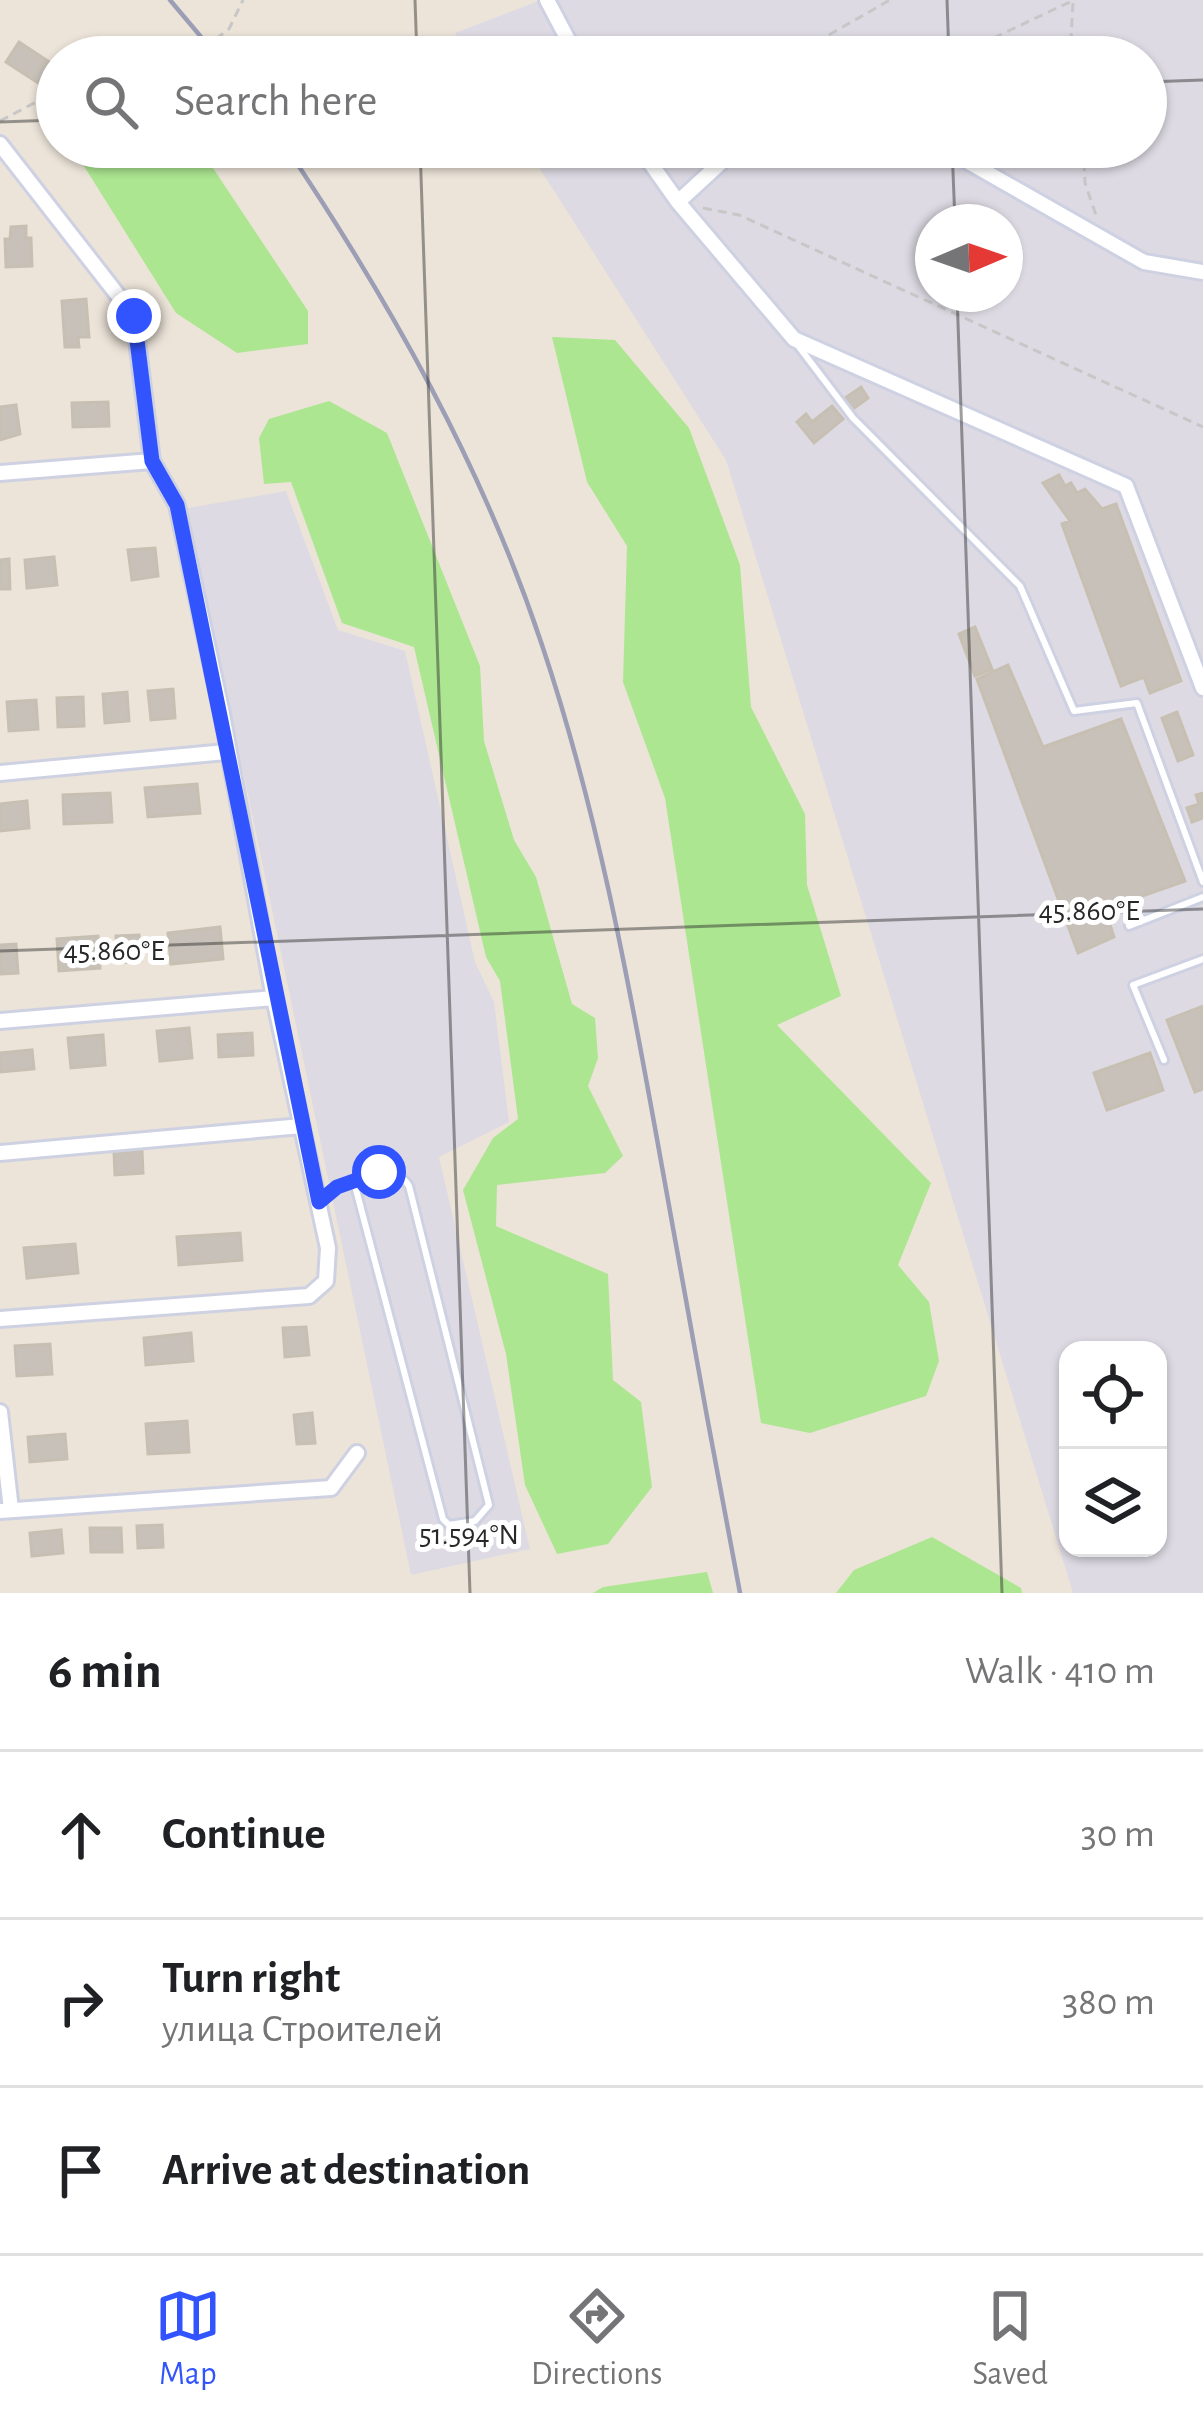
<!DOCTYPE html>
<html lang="en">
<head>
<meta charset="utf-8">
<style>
	body { margin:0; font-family:"Alegreya Sans",sans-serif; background:#f2f2f2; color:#202124 }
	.controls { position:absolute; right:36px; bottom:36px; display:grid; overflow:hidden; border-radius:24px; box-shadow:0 3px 9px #0004 }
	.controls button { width:108px; height:108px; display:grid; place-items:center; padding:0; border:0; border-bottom:3px solid #e0e0e0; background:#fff; color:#202124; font:60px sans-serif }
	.compass { position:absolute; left:915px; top:204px; width:108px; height:108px; border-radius:50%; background:#fff; box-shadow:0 3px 9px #0004; rotate:88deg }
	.stop { position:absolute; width:36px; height:36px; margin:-27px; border:9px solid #3254ff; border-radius:50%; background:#fff }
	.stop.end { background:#3254ff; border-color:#fff; box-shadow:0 3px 12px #0008 }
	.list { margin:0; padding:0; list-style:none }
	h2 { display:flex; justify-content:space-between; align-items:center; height:156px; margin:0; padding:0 48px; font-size:51px }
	h2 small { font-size:39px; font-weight:400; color:#757577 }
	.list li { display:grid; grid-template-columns:78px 1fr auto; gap:36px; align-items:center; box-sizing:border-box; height:168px; padding:0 48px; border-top:3px solid #e0e0e0 }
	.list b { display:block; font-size:45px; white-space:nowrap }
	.list p { margin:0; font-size:39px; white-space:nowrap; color:#757577 }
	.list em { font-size:39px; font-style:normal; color:#757577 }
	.icon { flex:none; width:66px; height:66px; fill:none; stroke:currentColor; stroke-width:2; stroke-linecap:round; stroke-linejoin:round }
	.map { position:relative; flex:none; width:1203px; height:1593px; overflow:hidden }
	.search { position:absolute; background:#fff; box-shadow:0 3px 9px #0004; left:36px; right:36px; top:36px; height:132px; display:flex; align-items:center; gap:30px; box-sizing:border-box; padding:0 42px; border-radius:66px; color:#757577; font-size:45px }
	.sheet { height:660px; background:#fff }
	nav { display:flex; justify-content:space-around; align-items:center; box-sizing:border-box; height:168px; border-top:3px solid #e0e0e0; background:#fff; font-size:33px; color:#757577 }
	nav a { display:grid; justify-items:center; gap:6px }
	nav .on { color:#3254ff }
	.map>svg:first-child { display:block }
	.industrial { fill:#dddae3; fill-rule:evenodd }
	.green { fill:#ace691 }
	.building { fill:#c7c1b9; stroke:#c7c0b2; stroke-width:3 }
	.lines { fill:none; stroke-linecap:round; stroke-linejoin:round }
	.lane-casing { stroke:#ced1e2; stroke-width:12 }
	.street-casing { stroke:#ced1e2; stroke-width:20 }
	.path { stroke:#c7c7c7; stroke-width:3; stroke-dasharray:9 6; stroke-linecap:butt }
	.lane { stroke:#fff; stroke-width:6 }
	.street { stroke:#fff; stroke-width:14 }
	.rail { stroke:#9b9eb4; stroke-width:4.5 }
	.route { stroke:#3254ff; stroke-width:15 }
	.ticks { fill:none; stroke:#282828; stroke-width:3; stroke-opacity:0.45 }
	.ticks-label { font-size:30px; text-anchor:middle; fill:#282828; stroke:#fff; stroke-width:10; stroke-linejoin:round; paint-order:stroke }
</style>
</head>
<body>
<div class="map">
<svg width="1203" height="1593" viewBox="0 0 1203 1593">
	<rect width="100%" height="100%" fill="#ece4d9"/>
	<!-- industrial -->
	<path class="industrial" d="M541,0h662v1593h-130l-347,-1133 -200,-313h620v-90h-676l-15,-24zM933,222h72v72h-72zM1068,1350h90v198h-90z
		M286,491l52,139 67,21 70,311 19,40 15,120 -70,35 91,392 -119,26 -223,-1067z"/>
	<!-- green -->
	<path class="green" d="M72,147h127l109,164v33l-71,9 -61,-40z
		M552,337l63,3 74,88 51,137 11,142 54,107 2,71 34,111 -64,29 154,158 -33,82 31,37 10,59 -13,35 -116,37 -49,-10 -96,-625 -42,-116 4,-136 -40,-64z
		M329,401l58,32 93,233 4,75 30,99 22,37 36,127 23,14 3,40 -10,28 35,70 -18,17 -108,12 -1,41 112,48 5,106 28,22 11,85 -44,57 -51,10 -32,-69 -19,-131 -43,-164 30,-52 25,-19 -18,-138 -14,-24 -72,-310 -72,-24 -51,-141 -27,2 -5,-46 10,-19z
		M932,1537l89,51 1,5h-186l18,-23z
		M707,1572l6,21h-120l10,-6z"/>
	<!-- building -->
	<path class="building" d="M19,42l38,25v17l-5,8 -46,-30z
		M26,226v12h5l1,28 -26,1 -1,-28h5l1,-12z
		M86,299l3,38h-11l1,10h-14l-3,-46z
		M861,387l7,11 -15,11 -8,-11z
		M108,402l1,24 -36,1 -1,-24z
		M16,405l4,29 -20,6v-33z
		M832,406l11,13 -29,24 -17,-21 9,-8 6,8z
		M1059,475l6,11 6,-3 6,10 8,-4 17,20 14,-5 65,177 -31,12 -6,-16 -23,9 -59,-162 8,-3 -27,-38z
		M155,548l3,28 -26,4 -4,-30z
		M54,557l3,28 -30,3 -2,-28z
		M9,559l1,30h-10v-29z
		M975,627l17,42 -17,7 -16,-42z
		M1008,665l35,82 78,-28 64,162 -80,28 9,28 -36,16 -101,-274z
		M173,689l2,29 -24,2 -3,-29z
		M127,692l2,29 -24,2 -2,-29z
		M83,697l1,29 -26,1 -1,-29z
		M36,700l2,29 -29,2 -2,-29z
		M1177,712l16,43 -15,6 -16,-43z
		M197,784l3,29 -52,4 -3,-29z
		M110,793l2,29 -48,2 -1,-29z
		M1203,793v25l-11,4 -5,-14 12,-4 -3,-9z
		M27,801l2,27 -29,3v-27z
		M220,927l3,32 -52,5 -3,-31z
		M139,935l2,26 -24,2 -1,-27z
		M98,936l2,32 -41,3 -2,-32z
		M16,944l2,29 -18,1v-29z
		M1203,1006v83l-8,3 -28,-72z
		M189,1028l3,30 -32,3 -3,-30z
		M252,1033l1,22 -34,2 -1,-22z
		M103,1035l2,30 -34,3 -3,-30z
		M32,1050l2,19 -34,3v-19z
		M1150,1053l13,37 -56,20 -13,-37z
		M142,1150l1,23 -28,2 -1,-23z
		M240,1233l2,27 -63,5 -2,-28z
		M75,1244l3,29 -51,5 -3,-30z
		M306,1327l3,28 -24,2 -2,-29z
		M191,1333l2,28 -47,4 -2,-27z
		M50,1344l2,30 -35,2 -2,-30z
		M312,1413l3,30 -18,1 -3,-29z
		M187,1421l2,31 -41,2 -2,-30z
		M65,1434l2,25 -37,3 -2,-25z
		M162,1525l1,22 -25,1 -1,-22z
		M90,1528h31l1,24h-31z
		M61,1530l2,23 -31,3 -2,-23z"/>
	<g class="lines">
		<!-- lane casing -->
		<g class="lane-casing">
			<path id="lane" d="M796,343l57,75 167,168 54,125 63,-8 66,179
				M1129,926l74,-29
				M1164,1060l-31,-75 70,-26
				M321,1200c22,-18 70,-44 88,-14l80,319 -14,16 -26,4 -6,-6 -89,-337"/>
		</g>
		<!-- street casing -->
		<g class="street-casing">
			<path id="street" d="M547,0l30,57
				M0,144l134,172 18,145 25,44 45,209 52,284 54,250 -2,33 -17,15 -309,23
				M639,147l39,55 116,137 332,147 77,202
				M942,147l202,115 59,10
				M678,202l50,-46 19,-9
				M0,473l152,-12
				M0,773l226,-21
				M0,1021l274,-23
				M0,1153l302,-27
				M0,1412l11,98
				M0,1511l331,-23 26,-35"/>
		</g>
		<!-- path -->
		<path class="path" d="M192,57l37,-28 14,-29
			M790,57l100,-57
			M953,57l121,-57
			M1070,57l3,-55
			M0,121l38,-20 19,1
			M1083,147l2,36 11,32
			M669,165l12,-18
			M703,208l36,7 464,212"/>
		<!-- lane -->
		<use href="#lane" class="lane"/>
		<!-- street -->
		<use href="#street" class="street"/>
		<!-- rail -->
		<path class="rail" d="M170,0l48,57
			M286,147c104,155 197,320 256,498 54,161 85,327 115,494 27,151 54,303 83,454"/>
	</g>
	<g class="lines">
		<!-- route -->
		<path class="route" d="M134,316l18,145 25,44 142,697 18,-15 42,-15"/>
	</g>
	<!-- ticks -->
	<path class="ticks" d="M415,0l2,57M947,0l2,57M1146,82l57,-2M0,122l57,-2M420,147l50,1446M952,147l3,75M957,294l45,1299M0,951l1203,-42"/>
	<g class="ticks-label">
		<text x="1089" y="920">45.860°E</text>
		<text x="114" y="960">45.860°E</text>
		<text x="469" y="1544">51.594°N</text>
	</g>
</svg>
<div class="controls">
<button><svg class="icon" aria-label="locate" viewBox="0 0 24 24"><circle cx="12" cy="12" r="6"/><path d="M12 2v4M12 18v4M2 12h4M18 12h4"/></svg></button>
<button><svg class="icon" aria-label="layers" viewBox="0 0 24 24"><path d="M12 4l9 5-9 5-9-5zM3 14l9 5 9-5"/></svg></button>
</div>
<svg class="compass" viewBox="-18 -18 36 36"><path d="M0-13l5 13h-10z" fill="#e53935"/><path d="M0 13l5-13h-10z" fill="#757577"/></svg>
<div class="stop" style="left:379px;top:1172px"></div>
<div class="stop end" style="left:134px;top:316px"></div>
<div class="search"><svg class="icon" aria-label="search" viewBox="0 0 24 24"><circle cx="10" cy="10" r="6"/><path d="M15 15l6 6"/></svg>Search here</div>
</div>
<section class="sheet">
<h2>6 min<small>Walk · 410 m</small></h2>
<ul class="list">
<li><svg class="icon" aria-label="ahead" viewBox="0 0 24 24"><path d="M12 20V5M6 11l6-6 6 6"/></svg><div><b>Continue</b></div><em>30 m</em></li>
<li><svg class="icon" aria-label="right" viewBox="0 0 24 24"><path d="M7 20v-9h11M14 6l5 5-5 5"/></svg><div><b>Turn right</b><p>улица Строителей</p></div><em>380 m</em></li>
<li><svg class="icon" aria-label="arrive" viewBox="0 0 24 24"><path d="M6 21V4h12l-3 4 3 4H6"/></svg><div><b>Arrive at destination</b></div></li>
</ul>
</section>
<nav>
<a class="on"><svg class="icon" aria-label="map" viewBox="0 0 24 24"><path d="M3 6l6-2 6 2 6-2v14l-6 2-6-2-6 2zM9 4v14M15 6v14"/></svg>Map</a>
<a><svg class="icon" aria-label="directions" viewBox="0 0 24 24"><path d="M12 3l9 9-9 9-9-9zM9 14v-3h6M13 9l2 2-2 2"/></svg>Directions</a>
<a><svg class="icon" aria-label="saved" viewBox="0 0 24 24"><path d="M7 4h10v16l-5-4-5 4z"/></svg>Saved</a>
</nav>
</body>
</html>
